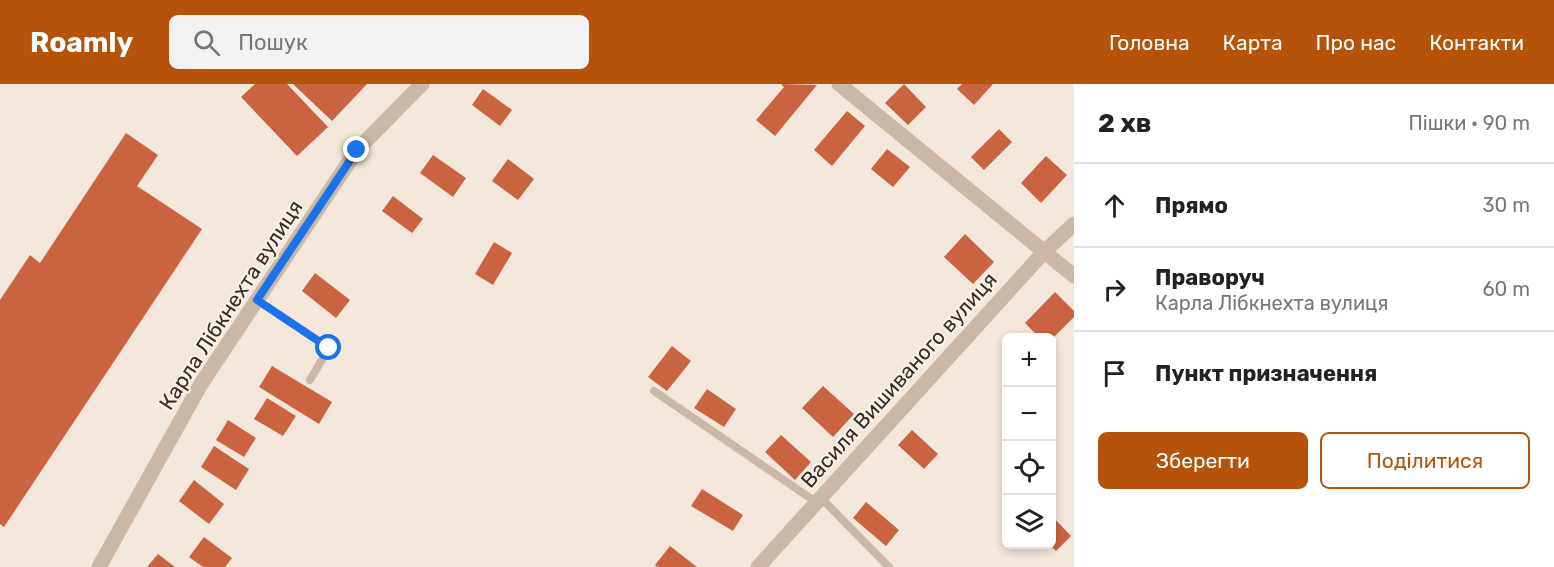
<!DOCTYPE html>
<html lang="uk">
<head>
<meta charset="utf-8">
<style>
	body { margin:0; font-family:Rubik,sans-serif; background:#f2f2f2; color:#222 }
	.controls { position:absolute; right:18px; bottom:18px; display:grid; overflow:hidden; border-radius:9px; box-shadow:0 3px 9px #0003 }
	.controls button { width:54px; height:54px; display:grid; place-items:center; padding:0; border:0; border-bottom:2px solid #e0e0e0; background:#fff; color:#222; font:30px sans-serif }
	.stop { position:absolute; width:18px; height:18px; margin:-14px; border:4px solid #1a73e8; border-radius:50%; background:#fff }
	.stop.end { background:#1a73e8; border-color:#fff; box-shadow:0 2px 6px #0008 }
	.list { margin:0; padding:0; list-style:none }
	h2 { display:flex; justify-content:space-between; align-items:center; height:78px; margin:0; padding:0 24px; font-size:26px }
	h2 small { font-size:20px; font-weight:400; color:#767676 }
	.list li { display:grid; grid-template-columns:39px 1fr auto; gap:18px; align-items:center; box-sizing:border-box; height:84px; padding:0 24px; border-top:2px solid #e0e0e0 }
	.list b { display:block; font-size:22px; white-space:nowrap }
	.list p { margin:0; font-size:20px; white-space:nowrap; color:#767676 }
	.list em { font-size:20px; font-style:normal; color:#767676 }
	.actions { display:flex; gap:12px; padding:18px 24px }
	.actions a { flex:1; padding:14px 0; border:2px solid #b45309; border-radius:9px; text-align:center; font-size:21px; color:#b45309 }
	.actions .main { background:#b45309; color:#fff }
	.icon { flex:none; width:33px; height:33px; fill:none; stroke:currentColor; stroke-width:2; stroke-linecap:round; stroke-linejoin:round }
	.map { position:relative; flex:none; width:1074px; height:483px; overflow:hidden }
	header { display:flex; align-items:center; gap:36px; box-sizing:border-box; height:84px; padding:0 30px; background:#b45309; color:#fff }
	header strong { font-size:28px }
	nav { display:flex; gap:33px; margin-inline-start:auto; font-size:21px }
	.search { width:420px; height:54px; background:#f2f2f2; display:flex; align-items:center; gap:15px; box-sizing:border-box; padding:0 21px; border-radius:9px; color:#767676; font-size:22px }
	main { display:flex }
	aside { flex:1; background:#fff }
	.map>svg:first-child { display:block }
	.building { fill:#ca6340 }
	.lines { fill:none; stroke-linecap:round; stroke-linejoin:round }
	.service { stroke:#cbb7a5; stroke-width:8 }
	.minor { stroke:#cbb7a5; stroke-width:15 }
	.route { stroke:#1a73e8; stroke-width:8 }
	.labels { text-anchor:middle; stroke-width:4.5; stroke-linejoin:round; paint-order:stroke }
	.street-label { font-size:21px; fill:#362c27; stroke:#faf1e6 }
</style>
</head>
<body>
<header>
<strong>Roamly</strong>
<div class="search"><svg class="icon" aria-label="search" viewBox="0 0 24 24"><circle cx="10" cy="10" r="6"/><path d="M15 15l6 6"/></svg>Пошук</div>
<nav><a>Головна</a><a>Карта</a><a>Про нас</a><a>Контакти</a></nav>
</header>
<main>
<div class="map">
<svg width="1074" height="483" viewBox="0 0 1074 483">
	<rect width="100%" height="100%" fill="#f2e7da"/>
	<!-- building -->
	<path class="building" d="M255,0h32l41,43 -31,29 -56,-59z
		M293,0h74l-35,37z
		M781,0l36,1 -42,51 -19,-16 28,-33z
		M904,0l22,23 -18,18 -23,-22z
		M962,0h31l-19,21 -17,-16z
		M483,5l29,21 -12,16 -28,-21z
		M847,27l18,15 -33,40 -18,-16z
		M999,45l13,13 -28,28 -13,-13z
		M126,49l32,22 -21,31 65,43 -198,298 -4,-3v-224l30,-45 10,8z
		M887,65l23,18 -17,20 -22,-18z
		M433,71l33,23 -13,19 -33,-24z
		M1046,72l21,19 -26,28 -20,-20z
		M508,75l26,20 -16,21 -26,-19z
		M393,112l30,23 -11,14 -30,-22z
		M965,150l29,28 -21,22 -29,-27z
		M494,158l18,11 -19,32 -18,-11z
		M315,189l35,27 -14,18 -34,-27z
		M1055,208l19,19v6l-22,22v-1h-12l-15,-15z
		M672,262l19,15 -24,30 -19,-14z
		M272,282l60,36 -13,22 -60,-37z
		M823,302l31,28 -21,23 -31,-29z
		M707,305l29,20 -12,18 -30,-19z
		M267,314l29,18 -13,20 -29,-17z
		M228,336l28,18 -12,19 -28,-17z
		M912,346l26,24 -14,15 -26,-24z
		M781,351l30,27 -16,18 -30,-28z
		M214,362l35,23 -13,21 -35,-23z
		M194,396l30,24 -15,20 -30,-23z
		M702,405l41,26 -10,16 -42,-25z
		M866,418l33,28 -13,16 -33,-28z
		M1052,432l19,20 -15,15 -7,-7h3z
		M204,453l28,21 -7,9h-22l-14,-10z
		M670,462l27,21h-39l-3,-2z
		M158,470l17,13h-28z"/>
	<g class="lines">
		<!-- service -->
		<path class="service" d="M257,216l72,48 -19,32
			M654,307l162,111
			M820,413l69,70"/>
		<!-- minor -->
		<path class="minor" d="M839,0l235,192
			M99,483l102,-183 156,-234 65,-66
			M758,483l286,-315 30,-28"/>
	</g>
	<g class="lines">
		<!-- route -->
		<path class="route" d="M329,264l-72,-48 100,-150"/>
	</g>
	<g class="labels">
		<!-- street labels -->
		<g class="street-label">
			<text transform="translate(231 221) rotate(-57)" y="7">Карла Лібкнехта вулиця</text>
			<text transform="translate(899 296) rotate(-48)" y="7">Василя Вишиваного вулиця</text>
		</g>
	</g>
</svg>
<div class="controls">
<button>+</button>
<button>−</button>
<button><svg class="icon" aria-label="locate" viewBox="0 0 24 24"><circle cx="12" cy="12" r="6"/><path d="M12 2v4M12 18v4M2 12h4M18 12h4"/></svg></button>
<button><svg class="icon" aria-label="layers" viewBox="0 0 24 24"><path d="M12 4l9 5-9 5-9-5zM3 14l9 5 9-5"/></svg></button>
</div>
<div class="stop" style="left:329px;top:264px"></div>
<div class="stop end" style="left:357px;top:66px"></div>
</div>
<aside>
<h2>2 хв<small>Пішки · 90 m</small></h2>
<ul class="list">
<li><svg class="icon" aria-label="ahead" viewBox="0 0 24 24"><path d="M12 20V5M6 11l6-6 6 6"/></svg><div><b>Прямо</b></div><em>30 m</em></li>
<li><svg class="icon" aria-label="right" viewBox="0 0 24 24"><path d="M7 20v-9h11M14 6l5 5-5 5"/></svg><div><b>Праворуч</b><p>Карла Лібкнехта вулиця</p></div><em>60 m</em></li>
<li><svg class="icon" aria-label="arrive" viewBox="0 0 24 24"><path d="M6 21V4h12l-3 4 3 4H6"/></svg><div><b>Пункт призначення</b></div></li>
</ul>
<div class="actions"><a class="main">Зберегти</a><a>Поділитися</a></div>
</aside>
</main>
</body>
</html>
